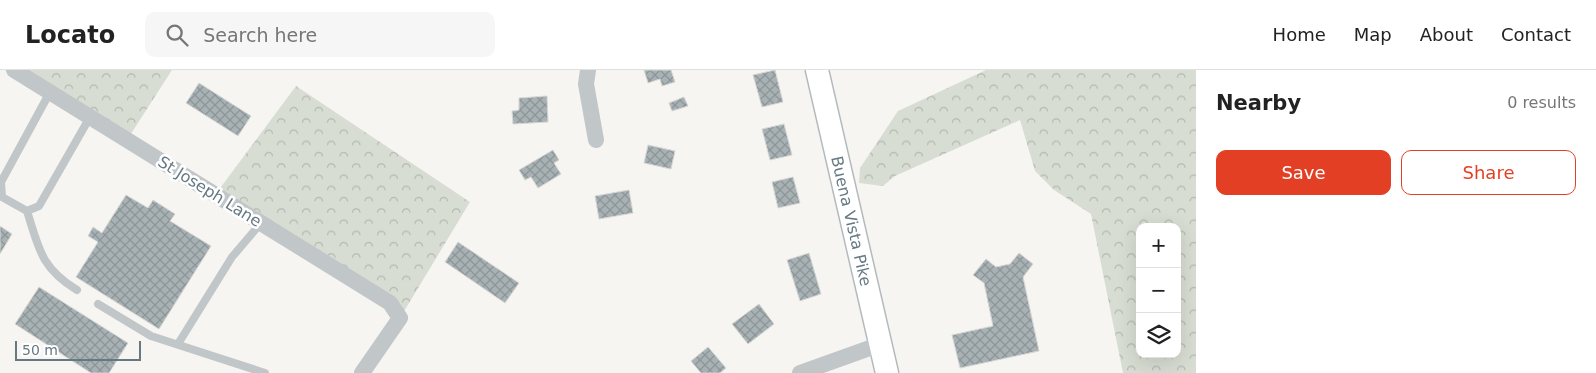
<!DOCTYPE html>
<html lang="en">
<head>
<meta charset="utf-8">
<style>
	body { margin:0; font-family:"DejaVu Sans",sans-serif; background:#f6f6f6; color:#222 }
	.controls { position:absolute; right:15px; bottom:15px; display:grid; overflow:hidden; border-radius:10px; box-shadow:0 5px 20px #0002 }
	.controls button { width:45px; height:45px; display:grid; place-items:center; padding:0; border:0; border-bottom:1px solid #e0e0e0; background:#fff; color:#222; font:25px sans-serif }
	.scale { position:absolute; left:15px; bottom:12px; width:126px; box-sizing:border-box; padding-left:5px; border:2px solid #657983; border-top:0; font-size:14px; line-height:18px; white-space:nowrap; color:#657983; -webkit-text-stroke:4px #fff; paint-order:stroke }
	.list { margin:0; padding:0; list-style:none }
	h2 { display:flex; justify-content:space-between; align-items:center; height:65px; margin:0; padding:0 20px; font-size:21px }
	h2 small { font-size:16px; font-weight:400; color:#767676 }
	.actions { display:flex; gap:10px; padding:15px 20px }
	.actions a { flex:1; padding:11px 0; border:1px solid #e33f25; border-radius:10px; text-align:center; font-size:18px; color:#e33f25 }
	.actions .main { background:#e33f25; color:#fff }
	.icon { flex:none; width:28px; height:28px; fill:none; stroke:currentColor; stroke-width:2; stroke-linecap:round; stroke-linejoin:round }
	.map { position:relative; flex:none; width:1196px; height:303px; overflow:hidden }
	header { display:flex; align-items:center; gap:30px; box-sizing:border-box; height:70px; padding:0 25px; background:#fff; border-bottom:1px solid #e0e0e0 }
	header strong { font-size:24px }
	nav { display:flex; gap:28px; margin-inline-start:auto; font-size:18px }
	.search { width:350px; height:45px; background:#f6f6f6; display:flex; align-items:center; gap:12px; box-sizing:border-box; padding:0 18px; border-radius:10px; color:#767676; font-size:19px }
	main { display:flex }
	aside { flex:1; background:#fff }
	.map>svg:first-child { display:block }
	.forest { fill:url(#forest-crowns); fill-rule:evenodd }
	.building { fill:url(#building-cross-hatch); stroke:#d7d7d5 }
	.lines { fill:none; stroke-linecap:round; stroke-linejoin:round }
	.secondary-casing { stroke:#b3babd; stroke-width:25 }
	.lane { stroke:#c1c6c8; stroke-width:8 }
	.street { stroke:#c1c6c8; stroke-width:16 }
	.secondary { stroke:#fff; stroke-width:22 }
	.labels { text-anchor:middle; stroke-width:5; stroke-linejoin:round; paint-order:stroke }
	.street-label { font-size:16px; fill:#657983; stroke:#fff }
</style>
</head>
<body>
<header>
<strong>Locato</strong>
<div class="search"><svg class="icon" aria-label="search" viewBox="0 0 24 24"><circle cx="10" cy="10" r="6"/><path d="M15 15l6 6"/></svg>Search here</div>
<nav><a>Home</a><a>Map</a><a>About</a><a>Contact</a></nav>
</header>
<main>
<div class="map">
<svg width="1196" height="303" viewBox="0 0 1196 303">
	<defs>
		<pattern id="forest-crowns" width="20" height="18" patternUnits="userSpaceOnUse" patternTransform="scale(1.25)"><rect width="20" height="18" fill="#d8ddd3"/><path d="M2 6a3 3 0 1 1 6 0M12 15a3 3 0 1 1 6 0" fill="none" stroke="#b3b8b1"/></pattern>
		<pattern id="building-cross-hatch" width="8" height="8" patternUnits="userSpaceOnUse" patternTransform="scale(1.25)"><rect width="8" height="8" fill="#a8b2b5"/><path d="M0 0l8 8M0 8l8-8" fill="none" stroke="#8c9699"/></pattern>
	</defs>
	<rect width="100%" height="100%" fill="#f6f5f2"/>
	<!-- forest -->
	<path class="forest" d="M14,0h158l-45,70z
		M986,0h210v303h-73l-32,-159 -37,-24 -19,-19 -15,-51 -125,56 -12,10 -24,-3 1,-15 38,-57zM1140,157h37v127h-37z
		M296,16l174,116 -70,116 -185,-123z"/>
	<!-- building -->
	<path class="building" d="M644,0h27l4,12 -13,4 -2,-7 -12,4z
		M775,0l8,32 -21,5 -9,-32z
		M199,13l52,33 -13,20 -52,-33z
		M547,26l1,26 -35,2 -1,-13 7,-1v-12z
		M684,27l4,9 -16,5 -3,-8z
		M784,54l8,31 -22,5 -8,-31z
		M648,75l27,6 -4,18 -27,-6z
		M553,80l6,10 -5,3 7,11 -23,14 -7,-11 -6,3 -6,-10z
		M793,107l7,26 -22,5 -6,-26z
		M629,120l4,23 -34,6 -4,-23z
		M126,125l22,13 5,-8 22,14 -5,7 41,25 -52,83 -83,-52 22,-35 -10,-6 5,-9 9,6z
		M0,156l12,8 -12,20z
		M458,172l61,41 -14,20 -60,-41z
		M809,183l12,41 -21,7 -13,-41z
		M1019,183l14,11 -10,13 16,74 -79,17 -8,-33 41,-9 -9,-43 -11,-8 13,-16 10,8 14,-3z
		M39,217l89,56 -19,30h-18l-76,-49z
		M759,234l15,20 -26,20 -16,-20z
		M708,277l18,21 -6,5h-19l-10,-12z"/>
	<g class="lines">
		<!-- secondary casing -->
		<g class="secondary-casing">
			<g id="secondary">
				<path id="s1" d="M817,0l70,303"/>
			</g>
		</g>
		<!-- lane -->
		<path class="lane" d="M50,22l-49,90 1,15 25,14 12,-5 51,-89
			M27,141c12,38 14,57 50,79
			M98,234l53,32 114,37
			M178,274l54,-87 29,-34"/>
		<!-- street -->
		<path class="street" d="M14,0l376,233 10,15 -38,55
			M588,0l-2,14 10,56
			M800,303l81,-29"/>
		<!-- secondary -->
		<use href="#secondary" class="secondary"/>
	</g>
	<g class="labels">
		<!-- street labels -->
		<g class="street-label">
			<text transform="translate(210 121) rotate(32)" y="6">St Joseph Lane</text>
			<text dy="6" stroke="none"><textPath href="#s1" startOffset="155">Buena Vista Pike</textPath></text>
		</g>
	</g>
</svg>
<div class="controls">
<button>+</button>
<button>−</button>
<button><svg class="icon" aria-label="layers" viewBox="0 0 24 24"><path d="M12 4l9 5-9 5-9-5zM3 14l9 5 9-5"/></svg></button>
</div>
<div class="scale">50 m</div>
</div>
<aside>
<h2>Nearby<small>0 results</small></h2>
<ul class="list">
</ul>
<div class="actions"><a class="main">Save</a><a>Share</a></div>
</aside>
</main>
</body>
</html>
